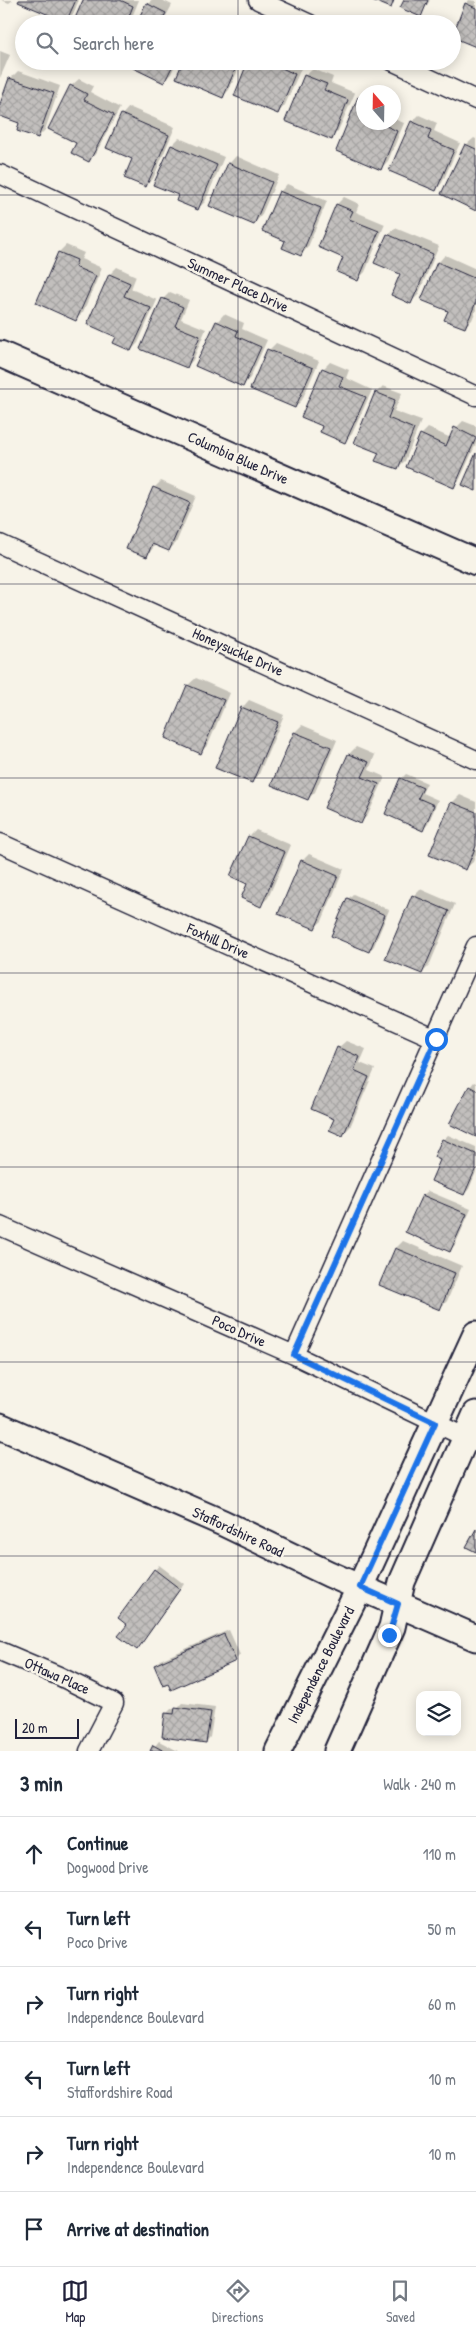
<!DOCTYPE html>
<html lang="en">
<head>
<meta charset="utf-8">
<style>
	body { margin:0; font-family:"Patrick Hand",sans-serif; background:#f6f6f7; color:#1f2937 }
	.controls { position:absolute; right:15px; bottom:15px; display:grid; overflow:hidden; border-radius:10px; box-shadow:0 2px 12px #0003 }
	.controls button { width:45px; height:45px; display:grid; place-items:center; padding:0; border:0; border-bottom:1px solid #e0e1e3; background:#fff; color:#1f2937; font:25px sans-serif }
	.compass { position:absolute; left:356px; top:85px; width:45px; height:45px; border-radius:50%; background:#fff; box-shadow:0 2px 12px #0003; rotate:340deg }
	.scale { position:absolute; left:15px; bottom:12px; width:64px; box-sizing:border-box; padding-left:5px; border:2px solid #22223b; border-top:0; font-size:14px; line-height:18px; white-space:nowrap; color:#22223b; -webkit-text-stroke:4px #f7f3e8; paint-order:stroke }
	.stop { position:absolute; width:15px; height:15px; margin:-11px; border:4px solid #1a73e8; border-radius:50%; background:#fff }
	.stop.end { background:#1a73e8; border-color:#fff; box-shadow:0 1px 5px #0008 }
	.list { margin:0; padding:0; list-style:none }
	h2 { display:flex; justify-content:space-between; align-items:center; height:65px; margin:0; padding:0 20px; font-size:21px }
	h2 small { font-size:16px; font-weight:400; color:#747a83 }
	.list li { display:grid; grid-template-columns:32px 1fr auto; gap:15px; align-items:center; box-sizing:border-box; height:75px; padding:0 20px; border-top:1px solid #e0e1e3 }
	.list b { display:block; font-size:19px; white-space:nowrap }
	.list p { margin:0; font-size:16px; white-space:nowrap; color:#747a83 }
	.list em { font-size:16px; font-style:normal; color:#747a83 }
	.icon { flex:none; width:28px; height:28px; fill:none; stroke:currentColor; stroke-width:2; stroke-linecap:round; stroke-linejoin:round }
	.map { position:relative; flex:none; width:476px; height:1751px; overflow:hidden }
	.search { position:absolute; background:#fff; box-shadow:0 2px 12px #0003; left:15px; right:15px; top:15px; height:55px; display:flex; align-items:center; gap:12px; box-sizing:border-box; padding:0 18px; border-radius:28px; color:#747a83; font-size:19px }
	.sheet { height:515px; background:#fff }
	nav { display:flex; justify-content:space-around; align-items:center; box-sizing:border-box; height:70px; border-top:1px solid #e0e1e3; background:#fff; font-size:14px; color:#747a83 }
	nav a { display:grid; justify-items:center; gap:2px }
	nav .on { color:#22223b }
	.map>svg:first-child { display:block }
	.shadow { fill:#0003 }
	.building { fill:url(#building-cross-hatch); stroke:#22223b }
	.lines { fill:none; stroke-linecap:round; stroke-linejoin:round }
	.street-casing { stroke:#22223b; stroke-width:21 }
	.secondary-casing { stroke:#22223b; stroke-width:29 }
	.street { stroke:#f7f3e8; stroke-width:18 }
	.secondary { stroke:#f7f3e8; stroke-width:25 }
	.route { stroke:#1a73e8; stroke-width:6 }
	.grid { fill:none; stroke:#22223b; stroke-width:1; stroke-opacity:0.55 }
	.labels { text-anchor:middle; stroke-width:5; stroke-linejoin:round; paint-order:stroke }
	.street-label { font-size:15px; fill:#22223b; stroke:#f7f3e8 }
</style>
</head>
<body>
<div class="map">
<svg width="476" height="1751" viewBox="0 0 476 1751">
	<defs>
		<pattern id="building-cross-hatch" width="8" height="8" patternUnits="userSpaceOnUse" patternTransform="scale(1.25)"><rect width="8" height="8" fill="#c2bfbd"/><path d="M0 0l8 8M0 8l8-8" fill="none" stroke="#a6a4a3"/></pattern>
	</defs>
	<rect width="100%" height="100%" fill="#f7f3e8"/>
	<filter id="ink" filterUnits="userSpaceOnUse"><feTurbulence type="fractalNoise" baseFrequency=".02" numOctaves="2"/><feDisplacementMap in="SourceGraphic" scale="10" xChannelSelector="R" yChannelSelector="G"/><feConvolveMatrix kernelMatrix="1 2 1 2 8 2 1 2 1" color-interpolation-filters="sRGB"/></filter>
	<g filter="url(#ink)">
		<!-- shadow -->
		<path class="shadow" d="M1,0h12l-4,3z
			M20,0h59l-6,14 -7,7z
			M85,0h54l-10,24h-49z
			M151,0h11l10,5 -6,11 15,8h-44z
			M405,0h25l-9,15z
			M469,0l7,1v44l-24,-10 14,-31z
			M206,20l8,4h-11z
			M0,51l10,4 -10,23z
			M138,61h39l-6,13 -8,7z
			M184,61h58l-13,29 -7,7z
			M250,61h40l12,5 -17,39 -7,8z
			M313,69l20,8 -2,6 24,10 -17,38 -7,7 -26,-62z
			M18,71l42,15 -15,44 -7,7 -17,-15 -21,-7v-7l10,-29z
			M79,79l14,7 -3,6 30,16 -24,45 -7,8 -11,-18 -7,-57z
			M364,94v28h30v-3l10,4 -16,38 -7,7 -44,-18 22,-52z
			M129,107l46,20 -22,52 -8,7 -11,-28 -12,-43z
			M419,115l18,8 -3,8 26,12 -18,40 -7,7 -23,-68z
			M179,138l45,19 -19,45 -8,7 -17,-14 -25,-11 17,-39z
			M474,138l2,1v71l-10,-65z
			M236,156l43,19 -18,41 -7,7 -25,-59z
			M287,184l40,17 -19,46 -7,8 -21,-63z
			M344,197l15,7 -3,8 29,12 -20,48 -7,7 -13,-22 -8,-53z
			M395,228l44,18 -21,49 -7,7 -23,-67z
			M66,245l18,8 -3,6 21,9 -19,44 -7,7 -17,-67z
			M445,255l31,14v41l-4,10 -8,7 -14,-16 -12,-48z
			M117,267l19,9 -5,13 26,11 -19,43 -7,7 -13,-14 -29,-13 21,-49z
			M170,292l19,8 -8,19 25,10 -13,31 -7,7 -23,-68z
			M224,314l20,9 -2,6 25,11 -17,38 -7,7 -26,-63z
			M276,343l43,18 -17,39 -7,7 -26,-57z
			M330,362l19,8 -3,8 26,12 -20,44 -7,7 -21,-15 -1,-57z
			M383,386l19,7 -8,18 27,10 -16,40 -8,7 -17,-16 -4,-59z
			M463,421l13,5v18l-16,35 -7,7 -32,-51 7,-7 23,10 5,-10z
			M161,481l35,15 -20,47 -7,7 -13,-6 -9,12 7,-68z
			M196,678l34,15 -22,52 -8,7 -34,-14 22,-53z
			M249,700l35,15 -25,59 -7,7 -10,-73z
			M302,725l35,15 -22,52 -7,7 -35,-15 22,-52z
			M356,747l19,8 -6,15 16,7 -17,38 -7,7 -35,-14 23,-54z
			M406,774l21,9 -5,10 16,7 -10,24 -5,5 -22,-50z
			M460,795l16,7v52l-3,8 -8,7 -13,-66z
			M256,830l35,15 -23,53 -8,7 -11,-22v-46z
			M309,854l35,15 -22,52 -8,7 -12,-67z
			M420,889l35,15 -26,62 -7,7 -9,-77z
			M353,894l36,16 -15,36 -5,5 -21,-52z
			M346,1041l20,8 -6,14 15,6 -25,58 -7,7 -8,-16 3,-70z
			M474,1082l2,1v53l-6,-49z
			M448,1135l28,12v25l-7,17 -5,5 -22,-34 1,-20z
			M428,1191l43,18 -16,36 -5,5 -27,-55z
			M403,1241l59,25 -15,35 -7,7 -44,-60z
			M159,1565l25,19 -42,59 13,-73z
			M229,1630l11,25 -5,5 -80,5 5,-5z
			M182,1703l33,4 -5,30 -4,5 -39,-29 5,-5 4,1z
			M159,1741l19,10h-27z"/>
		<!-- building -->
		<path class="building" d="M19,0h57l-10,22 -48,-20z
			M83,0h37l13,6 -7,18h-50l-3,-1z
			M372,0h22l-3,8z
			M404,0h24l-7,17 -21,-9z
			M146,3l20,10 -6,11h-24z
			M465,3l11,5v39l-24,-10z
			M136,61h39l-11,22 -31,-15z
			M183,61h44l10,4 -14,33 -47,-20z
			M248,61h18l29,13 -17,40 -44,-18z
			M304,75l23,9 -3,6 24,10 -16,40 -47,-19z
			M9,78l45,15 -16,45 -21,-7 2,-8 -19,-7v-12z
			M70,85l17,9 -3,6 30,15 -25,47 -18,-9 5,-10 -28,-14z
			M358,97l6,2v23h14l19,9 -16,39 -45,-19z
			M121,114l48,21 -23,52 -22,-9 8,-19 -26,-11z
			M411,121l20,9 -3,9 26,11 -18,41 -47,-20z
			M465,144l11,5v62l-35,-17z
			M171,145l46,20 -19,45 -22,-9 2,-6 -25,-10z
			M228,163l44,19 -18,43 -45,-19z
			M279,191l42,17 -20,48 -19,-8 3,-7 -23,-10z
			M336,204l17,7 -4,8 30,12 -21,50 -21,-9 6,-14 -25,-11z
			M387,234l46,20 -22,50 -20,-9 9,-21 -26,-11z
			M58,252l19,8 -2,7 21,9 -20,45 -40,-18z
			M437,262l39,17v23l-11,26 -21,-8 4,-9 -27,-11z
			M109,274l21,9 -6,13 27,12 -20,43 -18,-8 3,-6 -29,-13z
			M162,298l21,9 -8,19 25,10 -13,32 -47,-19z
			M216,321l22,10 -2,5 25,11 -18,40 -48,-21z
			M267,349l46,19 -18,40 -45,-19z
			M322,368l21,9 -4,9 27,11 -21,46 -25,-11 2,-6 -21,-9z
			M375,392l20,8 -7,18 26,11 -16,40 -23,-8 4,-8 -25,-10z
			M454,427l22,11 -22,50 -48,-21 14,-33 26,12z
			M476,453v38l-14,-6z
			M153,487l37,16 -21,48 -17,-7 -5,13 -21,-8z
			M187,685l37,15 -23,54 -36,-16z
			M241,707l37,15 -26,61 -37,-15z
			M294,732l37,15 -23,53 -37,-15z
			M348,754l21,8 -7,15 17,7 -18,40 -37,-16z
			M400,778l23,10 -5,10 16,7 -11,26 -38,-17z
			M451,802l25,10v34l-10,24 -37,-15z
			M248,836l37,16 -24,55 -20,-9 6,-14 -17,-8z
			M301,860l37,16 -23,53 -37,-15z
			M412,895l37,16 -27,63 -37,-15z
			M347,898l38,17 -16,37 -38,-16z
			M337,1047l23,10 -6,13 15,7 -26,59 -14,-6 5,-11 -23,-10z
			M469,1086l7,4v47l-27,-13z
			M442,1139l34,15v14l-12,27 -33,-14 9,-21 -6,-3z
			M422,1195l45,19 -17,38 -45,-20z
			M395,1248l60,25 -15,37 -61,-25z
			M476,1529v23l-10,-5z
			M154,1569l26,20 -43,61 -19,-14 9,-11 -9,-7z
			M224,1634l12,27 -65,29 -3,-6 -5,2 -9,-21z
			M175,1707l36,5 -5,31 -44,-6 3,-24 9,1z
			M153,1745l11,6h-14z"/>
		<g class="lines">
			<!-- street casing -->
			<g class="street-casing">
				<path id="street" d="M258,0l52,24
					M392,61l84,39
					M0,174l476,222
					M0,544l476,216
					M0,843l436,196
					M0,1226l294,129 181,87
					M294,1355l182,-409
					M0,1651l59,25 55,27 -25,48"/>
			</g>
			<!-- secondary casing -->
			<g class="secondary-casing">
				<path id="secondary" d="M0,354l476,208
					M0,1426l223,97 106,51 147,64
					M278,1751l82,-164 116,-253
					M337,1751l55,-124 10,-45 74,-168"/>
			</g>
			<!-- street -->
			<use href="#street" class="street"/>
			<!-- secondary -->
			<use href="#secondary" class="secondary"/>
		</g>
	</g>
	<g class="lines" filter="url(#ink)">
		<!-- route -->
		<path class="route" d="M389,1635l9,-31 -38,-17 75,-164 -141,-68 142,-316"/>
	</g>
	<!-- grid -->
	<path class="grid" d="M238,0v24M238,61v1690M0,195h476M0,389h476M0,584h476M0,778h476M0,973h476M0,1167h476M0,1362h476M0,1556h476"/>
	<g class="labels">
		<!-- street labels -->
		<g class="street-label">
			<text transform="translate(238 285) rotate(25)" y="5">Summer Place Drive</text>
			<text transform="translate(238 458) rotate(24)" y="5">Columbia Blue Drive</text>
			<text transform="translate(238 652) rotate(24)" y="5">Honeysuckle Drive</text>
			<text transform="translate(218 941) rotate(24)" y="5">Foxhill Drive</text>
			<text transform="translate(239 1331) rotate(24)" y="5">Poco Drive</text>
			<text transform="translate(238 1532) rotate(25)" y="5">Staffordshire Road</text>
			<text transform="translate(321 1665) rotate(-63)" y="5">Independence Boulevard</text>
			<text transform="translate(57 1676) rotate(24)" y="5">Ottawa Place</text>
		</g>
	</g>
</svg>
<div class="controls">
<button><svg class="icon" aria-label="layers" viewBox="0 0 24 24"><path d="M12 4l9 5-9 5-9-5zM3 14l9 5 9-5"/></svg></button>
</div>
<svg class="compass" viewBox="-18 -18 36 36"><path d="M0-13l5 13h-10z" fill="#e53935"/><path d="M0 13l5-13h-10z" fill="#747a83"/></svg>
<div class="scale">20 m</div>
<div class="stop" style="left:436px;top:1039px"></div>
<div class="stop end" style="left:389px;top:1635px"></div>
<div class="search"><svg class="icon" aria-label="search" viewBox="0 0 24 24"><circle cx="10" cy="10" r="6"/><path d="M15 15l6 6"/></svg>Search here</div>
</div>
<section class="sheet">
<h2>3 min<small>Walk · 240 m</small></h2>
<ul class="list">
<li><svg class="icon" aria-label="ahead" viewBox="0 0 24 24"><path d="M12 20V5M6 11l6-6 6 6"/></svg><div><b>Continue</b><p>Dogwood Drive</p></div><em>110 m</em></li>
<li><svg class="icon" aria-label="left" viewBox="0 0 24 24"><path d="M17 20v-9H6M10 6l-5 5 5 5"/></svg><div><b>Turn left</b><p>Poco Drive</p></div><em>50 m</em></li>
<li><svg class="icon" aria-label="right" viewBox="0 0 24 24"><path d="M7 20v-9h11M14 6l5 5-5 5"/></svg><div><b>Turn right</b><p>Independence Boulevard</p></div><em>60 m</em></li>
<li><svg class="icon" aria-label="left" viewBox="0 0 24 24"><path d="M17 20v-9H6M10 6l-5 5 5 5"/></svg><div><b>Turn left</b><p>Staffordshire Road</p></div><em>10 m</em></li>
<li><svg class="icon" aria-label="right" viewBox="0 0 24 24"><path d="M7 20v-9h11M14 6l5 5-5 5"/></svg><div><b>Turn right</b><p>Independence Boulevard</p></div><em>10 m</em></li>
<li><svg class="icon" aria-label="arrive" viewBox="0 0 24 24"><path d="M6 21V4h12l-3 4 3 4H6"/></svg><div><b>Arrive at destination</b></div></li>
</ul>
</section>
<nav>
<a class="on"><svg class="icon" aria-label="map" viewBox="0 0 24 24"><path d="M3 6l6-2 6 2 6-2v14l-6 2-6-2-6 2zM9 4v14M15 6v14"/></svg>Map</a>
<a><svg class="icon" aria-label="directions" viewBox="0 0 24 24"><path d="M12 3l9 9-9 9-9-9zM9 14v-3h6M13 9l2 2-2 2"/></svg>Directions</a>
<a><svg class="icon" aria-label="saved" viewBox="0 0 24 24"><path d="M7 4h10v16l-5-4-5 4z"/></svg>Saved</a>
</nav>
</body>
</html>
